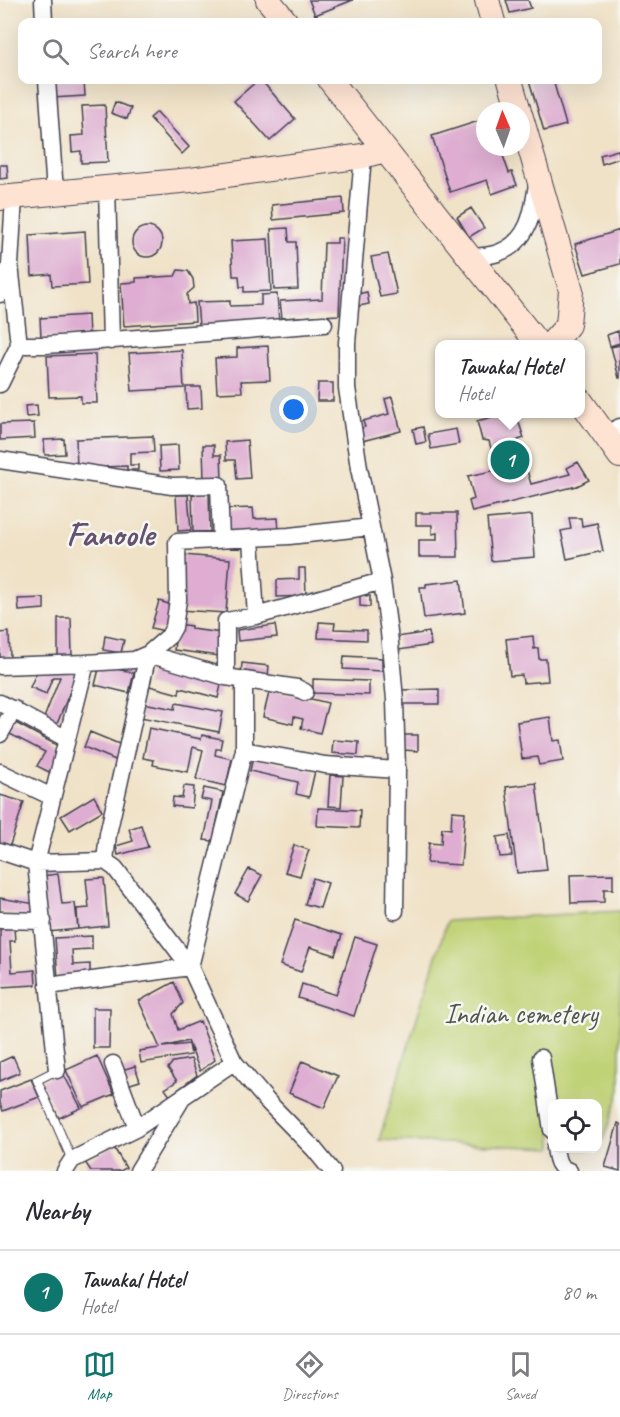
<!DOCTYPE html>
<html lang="en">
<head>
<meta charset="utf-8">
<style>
	body { margin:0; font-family:Caveat,sans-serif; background:#f2f2f3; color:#2b2b33 }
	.controls { position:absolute; right:18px; bottom:18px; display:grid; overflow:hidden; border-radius:12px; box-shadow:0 6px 24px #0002 }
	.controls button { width:54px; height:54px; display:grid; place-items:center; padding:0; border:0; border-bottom:2px solid #e1e1e2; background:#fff; color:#2b2b33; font:30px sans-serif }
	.compass { position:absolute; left:476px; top:102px; width:54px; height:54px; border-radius:50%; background:#fff; box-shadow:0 6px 24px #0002; rotate:358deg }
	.you { position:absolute; left:294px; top:410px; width:21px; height:21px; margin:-15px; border:4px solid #fff; border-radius:50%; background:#1a73e8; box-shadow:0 0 0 9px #1a73e833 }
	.badge { display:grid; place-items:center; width:39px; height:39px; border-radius:50%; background:#0f766e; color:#fff; font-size:20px; font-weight:700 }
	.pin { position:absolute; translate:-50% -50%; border:3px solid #fff; box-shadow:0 2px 6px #0006 }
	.popup { position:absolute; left:435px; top:340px; width:150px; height:78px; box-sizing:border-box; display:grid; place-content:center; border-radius:12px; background:#fff; filter:drop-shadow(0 2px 4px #0005); font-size:20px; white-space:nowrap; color:#7c7c81 }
	.popup b { font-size:22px; color:#2b2b33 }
	.popup::after { content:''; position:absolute; left:50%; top:100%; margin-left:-12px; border:12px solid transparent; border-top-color:#fff }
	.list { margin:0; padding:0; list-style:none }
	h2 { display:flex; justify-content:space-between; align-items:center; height:78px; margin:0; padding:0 24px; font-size:26px }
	h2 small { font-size:20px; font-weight:400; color:#7c7c81 }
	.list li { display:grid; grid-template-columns:39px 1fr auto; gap:18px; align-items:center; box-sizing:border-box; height:84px; padding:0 24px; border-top:2px solid #e1e1e2 }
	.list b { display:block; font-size:22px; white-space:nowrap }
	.list p { margin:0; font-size:20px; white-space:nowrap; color:#7c7c81 }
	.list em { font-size:20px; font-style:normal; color:#7c7c81 }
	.icon { flex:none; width:33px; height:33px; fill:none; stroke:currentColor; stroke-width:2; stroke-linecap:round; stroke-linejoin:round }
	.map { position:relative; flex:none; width:620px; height:1171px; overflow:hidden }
	.search { position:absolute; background:#fff; box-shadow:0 6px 24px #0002; left:18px; right:18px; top:18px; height:66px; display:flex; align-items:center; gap:15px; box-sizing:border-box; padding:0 21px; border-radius:12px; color:#7c7c81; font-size:22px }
	.sheet { height:162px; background:#fff }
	nav { display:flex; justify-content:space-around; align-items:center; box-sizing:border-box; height:84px; border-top:2px solid #e1e1e2; background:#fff; font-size:16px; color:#7c7c81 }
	nav a { display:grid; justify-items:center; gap:3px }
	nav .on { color:#0f766e }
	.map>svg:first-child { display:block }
	.green { fill:#bfd275; stroke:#707a58; stroke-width:1.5 }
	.building { fill:#deadd1 }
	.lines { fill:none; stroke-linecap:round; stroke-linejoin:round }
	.lane-casing { stroke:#413f50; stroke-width:10 }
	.street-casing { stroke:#413f50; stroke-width:19 }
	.secondary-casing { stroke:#413f50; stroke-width:26 }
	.lane { stroke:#fff; stroke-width:8 }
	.street { stroke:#fff; stroke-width:16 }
	.secondary { stroke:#fee3d2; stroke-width:24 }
	.labels { text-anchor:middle; stroke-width:5; stroke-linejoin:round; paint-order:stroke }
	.park-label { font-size:28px; fill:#51574c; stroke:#f6f6f2 }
	.district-label { font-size:34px; font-weight:bold; fill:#645370; stroke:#f6f6f2 }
</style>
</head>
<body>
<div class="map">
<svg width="620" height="1171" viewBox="0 0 620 1171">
	<rect width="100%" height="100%" fill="#f6f6f2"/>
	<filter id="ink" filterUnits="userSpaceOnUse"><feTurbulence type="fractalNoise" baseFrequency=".0167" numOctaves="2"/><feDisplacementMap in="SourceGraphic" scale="12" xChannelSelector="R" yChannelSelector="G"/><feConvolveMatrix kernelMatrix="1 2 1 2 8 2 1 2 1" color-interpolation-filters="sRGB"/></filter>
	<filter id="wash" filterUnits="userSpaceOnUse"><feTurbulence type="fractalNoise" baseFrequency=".008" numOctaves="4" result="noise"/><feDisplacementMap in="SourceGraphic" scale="24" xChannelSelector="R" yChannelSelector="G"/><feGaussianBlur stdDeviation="1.35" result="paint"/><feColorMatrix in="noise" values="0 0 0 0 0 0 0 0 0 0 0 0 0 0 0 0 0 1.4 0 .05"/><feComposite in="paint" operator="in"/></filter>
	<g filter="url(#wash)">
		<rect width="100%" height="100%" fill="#f0e2c7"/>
		<!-- green -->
		<path class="green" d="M620,911v179l-20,60 -37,-1 35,-1v-44h-46v44l-173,-8 68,-219z"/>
		<g id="blocks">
			<!-- building -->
			<path class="building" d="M309,0h44l-38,15z
				M506,0h22l3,8 -21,5z
				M51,80h33l1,16 -33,2z
				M258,80h3l34,39 -25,22 -36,-40z
				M529,80h24l13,45 -22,6z
				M115,102l16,6 -4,11 -16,-6z
				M105,105l3,57 -27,1v-12l-9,1 -1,-16 13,-1 -2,-29z
				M157,112l32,35 -7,7 -32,-36z
				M485,119v28h15l9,26 3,-1 5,13 -25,9 -5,-14 -37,12 -18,-56z
				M618,150l2,8 -18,6 -2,-9z
				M0,165h7l1,13 -8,1z
				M343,198l1,15 -71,7 -1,-15z
				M471,208l13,20 -15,9 -12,-20z
				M132 242a15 15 0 1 1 30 0a15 15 0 1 1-30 0Z
				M288,228l1,14h7l2,47 -24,1 -3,-61z
				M620,230v34l-35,10 -10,-30z
				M85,231l3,53 -36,2 -1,-12 -19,2 -2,-41z
				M337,238h5l-3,77 -57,3 -2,-17 42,-2 2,-56h13z
				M268,239l3,52 -27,1v-5h-4l-1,-11h-6l-2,-35z
				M388,254l9,40 -17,3 -9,-40z
				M178,270l10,1 5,8 1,9 -7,6 1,10 6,-1 1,18 -71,5 -3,-43 15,-1v-4l39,-2z
				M367,292l2,12 -10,2 -2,-12z
				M277,294l2,28 -80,4 -2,-24 33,-1v5l31,-1v-10z
				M88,315l1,21 -48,2 -1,-20z
				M618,331l2,12 -10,3 -3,-11z
				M620,345v33h-1l-8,-31z
				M268,346l2,34 -29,1 1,11 -25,1 -2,-35 22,-1v-9z
				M182,350l2,38 -52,3 -3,-38z
				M95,354l2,49h-16v-7l-32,1 -2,-41z
				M318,383h15v18h-16z
				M186,387h15l1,21 -15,1z
				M392,397l9,34 -43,11 -3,-12 10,-3 -2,-6 26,-7 -4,-15z
				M37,405l1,11 -12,1 -1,-11z
				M503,414h13l8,24 -6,2 13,44 39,-10 -3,-6 11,-6 11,18 -12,6 -105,26 -3,-11 5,-2 -6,-23 29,-6 -8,-29 -7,-1 -5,-19z
				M34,423l1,15 -35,2v-16z
				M423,427l3,15 -10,2 -3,-15z
				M456,429l3,15 -28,5 -3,-15z
				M153,436l1,16 -24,1v12h8v5h-11v-4l-50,2 -1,-29z
				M64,439l1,15 -20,1 -1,-15z
				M247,440l3,38 -13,1 -2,-19h-9l-1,-18z
				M178,445l1,25 -19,1 -1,-25z
				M203,445h11v10h7l1,24 -18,1z
				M192,493h17l1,39h-17z
				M176,495h12l3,35 -13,1z
				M253,508l1,11 24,-1 1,16 -55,3 -1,-28z
				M416,513h41l1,44h-39v-17h18v-7l-5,1v-9h-16z
				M532,515l3,42 -44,4 -4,-42z
				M569,518h12l1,8 15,-3 6,28 -36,8 -6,-28 10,-2z
				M183,555l47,4 -4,54 -47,-3z
				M299,568h6l1,28 -29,1v-17l22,-1z
				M461,580l4,33 -41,5 -4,-31h6v-3z
				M360,595l10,1v11l-10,-1z
				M44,598v11l-25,2 -1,-12z
				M159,601l13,4 -7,26 -14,-3z
				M58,618h13l1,39h-14z
				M319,622l16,1 -1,6 33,1v10l-49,-2z
				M177,624l14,2v3l31,4 -3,23 -45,-6z
				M275,625l2,12 -39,4 -1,-11z
				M9,632l1,26h-10v-25z
				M429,632l2,13 -32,5 -2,-13z
				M105,636l19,4 -3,13 -18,-3z
				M533,636l1,13 4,-1 1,11h7l2,22 -25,2 -1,-8 -12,1 -4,-37z
				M344,656l38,2v13l-39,-2z
				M152,663l70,18 -4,17 -38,-10 -1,6 -33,-9z
				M242,663l27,3 -1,11 -27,-2z
				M40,665l38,6 -21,53 -13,-6 16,-41h-7l-7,17 -16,-7z
				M100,665l34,8 -5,20 -34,-8z
				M313,679l56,2v14l-56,-2z
				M270,689l58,14 -8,30 -19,-5 2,-9 -9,-2 -1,7 -30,-7z
				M439,689v15h-37l-1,-14z
				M143,703l32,6 1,-6 47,9 -4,20 -79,-15z
				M550,717l3,24 7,-1 3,21 -24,4 -2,-8 -15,2 -5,-37z
				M12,721l50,27 -13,24 -12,-6 8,-14 -39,-20z
				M149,728l52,11 1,-4 20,4 -2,10h-4l-1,6 17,4 -6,27 -30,-7 7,-29 -10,-3 -5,25 -35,-7 1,-5 -11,-2z
				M90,732l34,14 -6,15 -34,-14z
				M403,735h15v16l-15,-1z
				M333,740l26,2 -1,13 -26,-2z
				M253,757l62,14 -6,26 -13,-3 2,-12 -48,-11z
				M330,775l13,1 -2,31 -13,-1z
				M536,783l11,87 -30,3 -11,-86z
				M184,786l10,1 -2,21 -20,-2 1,-9 9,1z
				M204,788l19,4 -10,49 -9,-1 8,-39 -11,-2z
				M0,795l24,7 -15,46 -9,-3z
				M94,796l8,15 -32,19 -9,-14z
				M318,808l42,2 -1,18 -42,-2z
				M452,811l13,1 -4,53 -34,-2 2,-20 12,1 1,-16 9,1z
				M141,825l7,22 -30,8 -2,-9 17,-5 -4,-12z
				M509,835l3,21 -12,1 -3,-20z
				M294,845l15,5 -9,26 -15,-4z
				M249,869l13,6 -14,26 -13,-7z
				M58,874l4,30 13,-1 3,26 -30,3 -7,-56z
				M613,874v15h-9v13l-33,1 -1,-28z
				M104,878l4,48 -30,3 -1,-20 12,-1 -3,-29z
				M313,878l15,5 -8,25 -15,-4z
				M0,898l36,6 -3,14 -33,-6z
				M295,920l47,15 -7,20 -25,-8 -9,25 -21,-7z
				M14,928l1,13h-5l2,31 23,-2 1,15 -36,2v-58z
				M92,936v13l-20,1 1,15 17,-1v12l-32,2 -3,-40z
				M355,937l22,7 -23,72 -56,-18 4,-14 34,11z
				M174,982l9,21 -10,11 5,16 22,-9 15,39 -15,11 -12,-30 -25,6 26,-3 2,11 -50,8 -2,-12 21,-3 -21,-47z
				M93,1008h17l-1,40h-16z
				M13,1056l7,16 -20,9v-19z
				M97,1056l17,38 -31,13 -17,-37z
				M191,1059l6,16 -27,21 -5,-7 12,-8 -9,-13 5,-6z
				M302,1061l36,15 -14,32 -35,-15z
				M135,1066l5,15 -13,4 -5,-15z
				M62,1071l19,37 -22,10 -18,-37z
				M31,1079l8,18 -36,14 -3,-8v-12z
				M618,1123l2,1v47l-15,-4z
				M113,1146l13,22 -6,3h-29l-6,-9z"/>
		</g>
	</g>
	<g filter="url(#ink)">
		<use href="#blocks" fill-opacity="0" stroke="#413f50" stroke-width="1.5"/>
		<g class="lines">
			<!-- lane casing -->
			<g class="lane-casing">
				<path id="lane" d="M57,1070l-20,10 35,80"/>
			</g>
			<!-- street casing -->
			<g class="street-casing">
				<path id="street" d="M43,0l1,22
					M47,80l8,112
					M363,156l-16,187v45l12,80 23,113 7,51 6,68 2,70 -2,141
					M107,187l4,154
					M470,258c9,-2 19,-2 28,-5 31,-11 35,-41 39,-69
					M0,294l9,-25
					M19,345h27l278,-21
					M0,384l19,-39 -9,-80 4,-68
					M606,434l14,-7
					M0,460l172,26 47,-1 2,55
					M251,539l5,77
					M148,654l78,23 71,11 8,4
					M0,666l86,-3
					M226,677v-56l30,-5 126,-35
					M0,703l67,36
					M0,734l14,-25
					M244,750l81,15 72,5
					M0,772l52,25
					M0,851l36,12 69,-2 10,7 75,99 44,95 33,39 47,48 18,22
					M105,861l3,-27 40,-180
					M0,920l43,1
					M48,986l142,-19 54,-217v-69
					M541,1058l11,72
					M113,1064l24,64
					M57,1070l-21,-207 50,-200 48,-3 14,-6 21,-18 5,-9 4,-27 -1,-58 112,-6 82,-9
					M555,1148c2,11 2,19 14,23
					M65,1171l7,-11 65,-32 97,-66
					M138,1171l42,-69"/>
			</g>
			<!-- secondary casing -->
			<g class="secondary-casing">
				<path id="secondary" d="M268,0l18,22
					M487,0l6,22
					M330,80l208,264
					M510,80l9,31
					M521,117l50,173 -3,35 -17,19
					M0,198l191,-18 172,-24 22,-6
					M580,400l40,56"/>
			</g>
			<!-- lane -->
			<use href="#lane" class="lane"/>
			<!-- street -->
			<use href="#street" class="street"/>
			<!-- secondary -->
			<use href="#secondary" class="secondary"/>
		</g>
	</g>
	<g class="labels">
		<!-- park labels -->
		<g class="park-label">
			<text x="521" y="1023">Indian cemetery</text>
		</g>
		<!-- district labels -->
		<g class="district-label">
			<text x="110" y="545">Fanoole</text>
		</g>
	</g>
</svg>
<div class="controls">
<button><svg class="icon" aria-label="locate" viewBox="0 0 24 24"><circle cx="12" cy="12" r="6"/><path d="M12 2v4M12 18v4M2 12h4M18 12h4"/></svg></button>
</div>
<svg class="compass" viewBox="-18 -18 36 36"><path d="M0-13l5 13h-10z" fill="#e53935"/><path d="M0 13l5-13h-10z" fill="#7c7c81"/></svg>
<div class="you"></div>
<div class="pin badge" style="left:510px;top:460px">1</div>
<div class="popup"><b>Tawakal Hotel</b>Hotel</div>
<div class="search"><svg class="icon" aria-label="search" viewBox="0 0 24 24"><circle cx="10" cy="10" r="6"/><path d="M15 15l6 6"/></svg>Search here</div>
</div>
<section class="sheet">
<h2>Nearby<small></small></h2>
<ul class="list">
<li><span class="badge">1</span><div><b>Tawakal Hotel</b><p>Hotel</p></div><em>80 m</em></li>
</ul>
</section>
<nav>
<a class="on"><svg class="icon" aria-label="map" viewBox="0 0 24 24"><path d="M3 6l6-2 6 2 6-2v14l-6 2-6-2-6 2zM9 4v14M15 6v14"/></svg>Map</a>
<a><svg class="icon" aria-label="directions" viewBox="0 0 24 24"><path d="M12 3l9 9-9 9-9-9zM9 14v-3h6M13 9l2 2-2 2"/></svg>Directions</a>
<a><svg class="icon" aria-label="saved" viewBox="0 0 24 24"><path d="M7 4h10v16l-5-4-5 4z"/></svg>Saved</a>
</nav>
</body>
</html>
